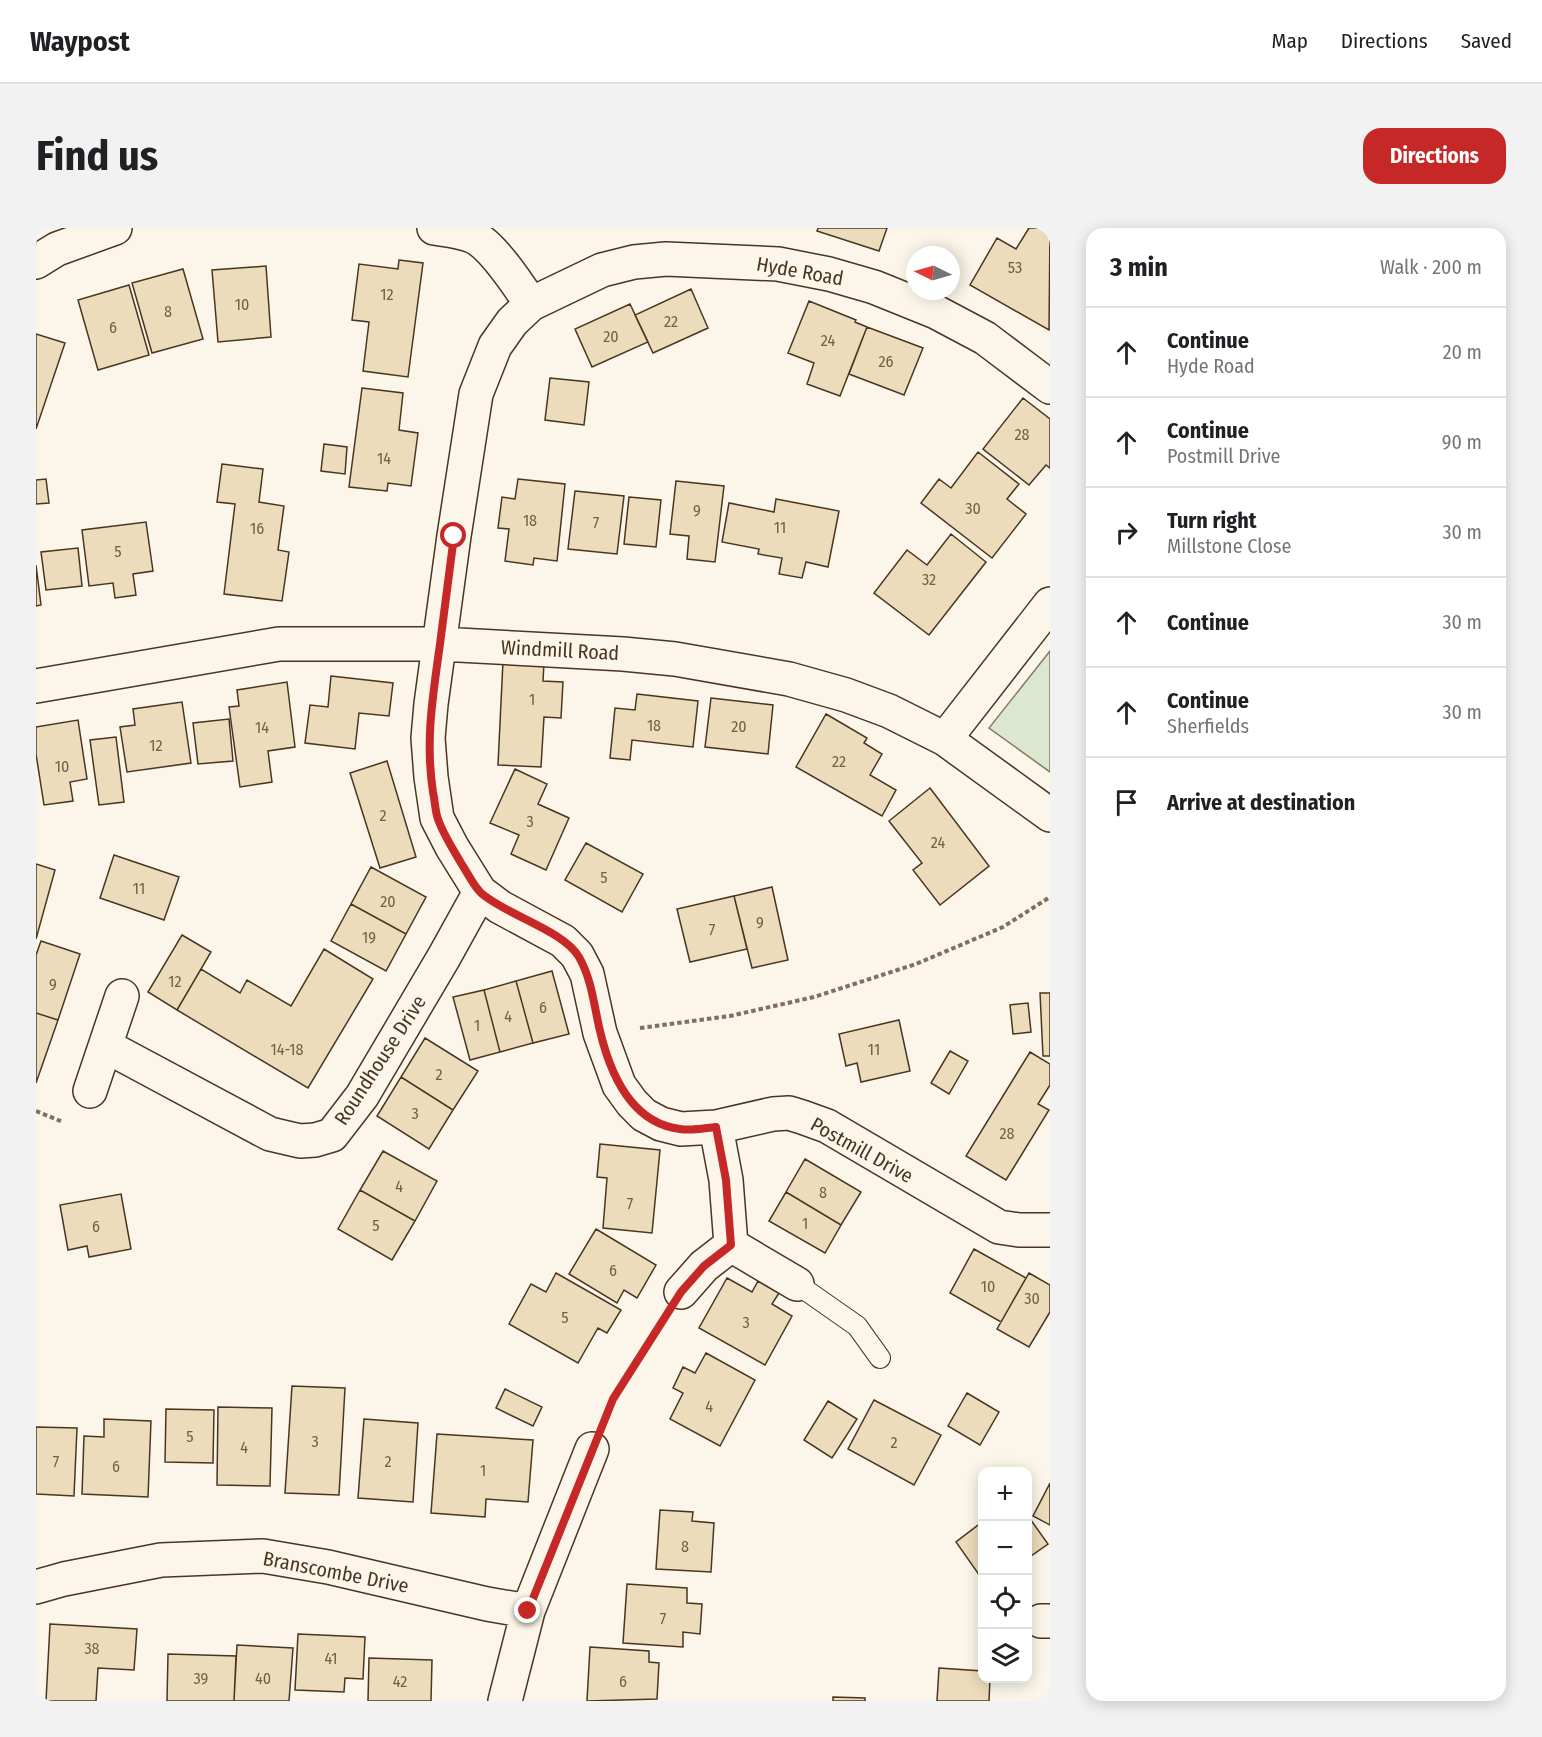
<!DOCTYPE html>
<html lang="en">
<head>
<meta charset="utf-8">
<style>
	body { margin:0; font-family:"Fira Sans Condensed",sans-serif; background:#f2f2f2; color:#202124 }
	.controls { position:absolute; right:18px; bottom:18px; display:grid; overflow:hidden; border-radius:12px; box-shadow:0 3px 15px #0003 }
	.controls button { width:54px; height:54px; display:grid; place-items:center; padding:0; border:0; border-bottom:2px solid #e0e0e0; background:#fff; color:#202124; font:30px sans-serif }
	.compass { position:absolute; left:870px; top:18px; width:54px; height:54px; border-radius:50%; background:#fff; box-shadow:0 3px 15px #0003; rotate:275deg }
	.stop { position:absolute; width:18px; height:18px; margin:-14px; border:4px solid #c62828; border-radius:50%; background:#fff }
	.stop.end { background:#c62828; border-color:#fff; box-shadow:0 2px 6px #0008 }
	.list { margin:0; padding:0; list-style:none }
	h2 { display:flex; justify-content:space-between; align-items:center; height:78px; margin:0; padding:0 24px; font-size:26px }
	h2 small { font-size:20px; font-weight:400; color:#757577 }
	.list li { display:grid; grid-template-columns:39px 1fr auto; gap:18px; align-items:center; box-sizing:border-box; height:90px; padding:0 24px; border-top:2px solid #e0e0e0 }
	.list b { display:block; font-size:22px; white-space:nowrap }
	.list p { margin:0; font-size:20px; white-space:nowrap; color:#757577 }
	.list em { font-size:20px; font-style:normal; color:#757577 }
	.icon { flex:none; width:33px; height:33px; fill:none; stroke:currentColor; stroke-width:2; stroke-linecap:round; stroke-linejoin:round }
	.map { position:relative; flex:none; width:1014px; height:1473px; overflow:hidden; border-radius:18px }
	header { display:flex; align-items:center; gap:36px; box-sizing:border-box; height:84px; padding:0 30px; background:#fff; border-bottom:2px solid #e0e0e0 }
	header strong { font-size:28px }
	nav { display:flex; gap:33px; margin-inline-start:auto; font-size:21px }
	.intro { display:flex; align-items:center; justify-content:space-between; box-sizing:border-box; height:144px; padding:0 36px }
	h1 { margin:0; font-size:42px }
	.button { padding:15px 27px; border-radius:18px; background:#c62828; color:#fff; font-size:21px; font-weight:700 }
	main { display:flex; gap:36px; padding:0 36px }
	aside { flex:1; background:#fff; border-radius:18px; box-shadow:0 3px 15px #0003 }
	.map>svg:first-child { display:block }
	.green { fill:#dce7d0; stroke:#887966; stroke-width:1.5 }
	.building { fill:#ecdcbc; stroke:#4a3520; stroke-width:1.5 }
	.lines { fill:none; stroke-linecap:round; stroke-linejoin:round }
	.lane-casing { stroke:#4a3520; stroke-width:22 }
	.street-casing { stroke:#4a3520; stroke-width:36 }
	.path { stroke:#7f6f5c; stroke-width:4; stroke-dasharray:4.5 3; stroke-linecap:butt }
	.lane { stroke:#fbf6e9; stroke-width:20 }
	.street { stroke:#fbf6e9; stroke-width:33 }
	.route { stroke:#c62828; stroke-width:8 }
	.labels { text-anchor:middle; stroke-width:4.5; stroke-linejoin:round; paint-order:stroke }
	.number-label { font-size:16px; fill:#725f47 }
	.street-label { font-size:20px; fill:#4a3520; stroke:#fbf6e9 }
</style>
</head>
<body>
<header>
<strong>Waypost</strong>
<nav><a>Map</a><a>Directions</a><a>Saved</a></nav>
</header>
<div class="intro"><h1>Find us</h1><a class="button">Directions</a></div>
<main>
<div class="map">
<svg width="1014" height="1473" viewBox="0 0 1014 1473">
	<rect width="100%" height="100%" fill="#fbf6e9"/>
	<!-- green -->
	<path class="green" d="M1014,423v121l-61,-44z"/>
	<!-- building -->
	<path class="building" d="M782,0h69l-8,23 -62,-20z
		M993,0h21l-1,102 -79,-45 27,-47 19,11z
		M363,32l24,3 -15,114 -45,-6 6,-49 -17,-2 7,-56 39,5z
		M230,38l5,71 -53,5 -6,-72z
		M147,41l20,70 -51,14 -20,-70z
		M93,57l20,70 -51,15 -20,-70z
		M655,61l17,39 -55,25 -18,-38z
		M773,73l47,19 -1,2 12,5 -27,69 -33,-12 7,-21 -26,-10z
		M594,76l18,38 -56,25 -17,-38z
		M831,99l56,21 -19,47 -55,-21z
		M0,106l29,9 -29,86z
		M514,150l39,4 -5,43 -39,-5z
		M326,160l41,5 -4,37 19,3 -7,53 -23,-3 -1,8 -38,-4z
		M987,170l27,21v49l-4,-3 -17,20 -46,-36z
		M288,216l23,3 -2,27 -24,-3z
		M942,224l41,32 -12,15 19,15 -34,44 -71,-55 18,-24 12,9z
		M186,236l41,5 -4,33 25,4 -6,44 11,2 -7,49 -58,-7 11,-90 -18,-2z
		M10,251l3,24 -13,1v-24z
		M482,251l47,5 -8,77 -23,-3 -1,7 -28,-4 4,-32 -11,-1 4,-31 13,2z
		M640,253l48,5 -9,76 -28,-3 2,-23 -19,-2z
		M539,263l49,5 -7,58 -49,-5z
		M593,269l32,3 -5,47 -32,-3z
		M740,271l63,12 -11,56 -22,-5 -4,16 -23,-4 3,-16 -24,-4 1,-5 -37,-7 7,-39 45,9z
		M110,294l7,49 -20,3 3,21 -21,3 -2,-15 -24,3 -7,-56z
		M915,306l35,28 -57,73 -55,-42 33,-43 20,15z
		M42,320l4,38 -36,4 -5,-38z
		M0,337l5,40 -5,1z
		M467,433l41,2 -1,18 20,1 -2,36 -17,-1 -3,50 -43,-2z
		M295,448l62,7 -4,33 -30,-3 -4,36 -50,-6 5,-38 18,2z
		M251,454l8,65 -27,4 4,31 -32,5 -11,-80 10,-1 -2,-16z
		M601,466l61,7 -5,46 -61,-7 -2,20 -20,-2 5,-50 20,2z
		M675,470l62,7 -5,49 -63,-7z
		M146,474l9,61 -64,9 -7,-45 15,-2 -2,-16z
		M790,486l41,24 -3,5 18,11 -12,21 26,15 -14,26 -86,-49z
		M193,491l4,42 -35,3 -5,-41z
		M42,492l9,59 -17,3 3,19 -29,4 -8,-51v-27z
		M80,509l8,65 -25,3 -9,-65z
		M351,533l29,96 -36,11 -30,-95z
		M479,541l32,15 -9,20 31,14 -23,52 -35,-16 8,-19 -29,-12z
		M894,560l59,78 -49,39 -27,-35 9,-7 -33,-42z
		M550,615l57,31 -21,38 -57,-32z
		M78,627l65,22 -15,43 -64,-22z
		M0,636l19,6 -19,69z
		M335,639l55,30 -20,37 -55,-30z
		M736,659l16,73 -36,8 -18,-72z
		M698,668l13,53 -57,13 -13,-53z
		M315,676l55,30 -20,37 -55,-30z
		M146,707l29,17 -34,58 -29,-18z
		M5,713l39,13 -22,66 -22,-7v-58z
		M288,721l49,30 -65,109 -131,-78 24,-41 39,24 7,-13 44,26z
		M516,743l17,63 -36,9 -17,-62z
		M480,753l17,62 -33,9 -16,-62z
		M448,762l16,62 -30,8 -17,-63z
		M1004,765h10v63h-7z
		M992,775l3,29 -18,2 -3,-29z
		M0,785l22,7 -22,63z
		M863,792l11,51 -49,11 -4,-19 -11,3 -7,-32z
		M389,810l53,33 -25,39 -52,-33z
		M914,823l18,10 -19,33 -18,-11z
		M994,824l20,12v21l-12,19 11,6 -43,70 -40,-24z
		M365,849l52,33 -24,39 -52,-33z
		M564,916l60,6 -8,83 -49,-5 4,-50 -10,-1z
		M347,923l54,30 -22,40 -55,-31z
		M769,931l56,33 -20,33 -55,-33z
		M324,962l55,31 -23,39 -54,-31z
		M750,964l55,33 -16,28 -56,-32z
		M85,966l10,55 -42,8 -2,-11 -19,4 -8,-45z
		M560,1001l60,36 -19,33 -13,-8 -7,13 -48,-29z
		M938,1021l52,29 -25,44 -51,-29z
		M520,1045l65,37 -14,23 -9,-5 -20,35 -69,-39 22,-40 15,8z
		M993,1045l21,12v27l-21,35 -32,-18z
		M691,1050l25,14 6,-11 21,12 -7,11 20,12 -27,49 -66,-37z
		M670,1125l49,27 -35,66 -50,-27 13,-26 -10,-5 10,-21 12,6z
		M256,1158l53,2 -6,107 -54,-2z
		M469,1161l37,18 -9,19 -37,-18z
		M931,1165l32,19 -19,33 -32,-19z
		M838,1172l67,35 -27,50 -66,-36z
		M792,1173l29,18 -25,39 -28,-18z
		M182,1179l54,1 -2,78 -53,-1z
		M130,1181l48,1 -1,53 -48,-1z
		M68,1191l47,2 -3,76 -66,-3 2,-58 20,1z
		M328,1191l54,4 -5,79 -55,-4z
		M0,1199l41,1 -3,68 -38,-2z
		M401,1206l96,6 -5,62 -42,-3 -1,18 -54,-4z
		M1014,1255v42l-17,-9z
		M624,1282l33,2 -1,9 22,2 -3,49 -55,-3z
		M992,1288l20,28 -20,14z
		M946,1294v57l-26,-37z
		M591,1356l60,4v15l15,1 -2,30 -17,-2v15l-60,-4z
		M14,1396l87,5 -3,41 -36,-2 -2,33h-50z
		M262,1406l67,3 -2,42 -18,-1 -1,14 -49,-2z
		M201,1417l56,3 -4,53h-55z
		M554,1419l59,4v11l10,1 -2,36 -70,2z
		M132,1426l68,2 -2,45h-67z
		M333,1430l63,2 -1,41h-63z
		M903,1440l43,3v7h8l-1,23h-52z
		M797,1469l32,1v3h-32z"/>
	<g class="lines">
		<!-- lane casing -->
		<g class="lane-casing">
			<path id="lane" d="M761,1056l60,42 23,32"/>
		</g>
		<!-- street casing -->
		<g class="street-casing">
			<path id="street" d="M398,0c13,2 26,3 38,8 20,8 47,50 59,68
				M0,34l21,-13 58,-21
				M1014,159l-65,-49 -49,-26 -62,-25 -45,-13 -51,-10 -112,-5 -32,3 -32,8 -71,34 -19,18 -17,24 -19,48 -22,142 -23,168 -3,34 3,39 6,41 15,29 28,45 20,15 63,34 14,14 10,19 13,59 19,52 13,18 12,12 17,9 20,5 35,-2 57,-13 16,-1 13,4 25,9 172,101 20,3h31
				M0,458l243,-42h161l183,10 52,5 114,20 57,16 43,16 56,28 105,76
				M909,511l105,-135
				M70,816l11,8 153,82 30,7 15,-1 17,-5 30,-39 82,-139 36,-65
				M54,863l32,-95
				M695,1017l66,39
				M645,1064l23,-26 27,-21 -5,-65 -10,-53
				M0,1359l28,-8 97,-19 102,-4 65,11 159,37 41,7
				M1005,1393h9
				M469,1473l23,-90 64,-162"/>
		</g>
		<!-- path -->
		<path class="path" d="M604,800l90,-12 84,-19 102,-33 87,-37 47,-30
			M0,883l27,11
			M572,1184l5,-13 48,-75"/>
		<!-- lane -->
		<use href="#lane" class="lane"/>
		<!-- street -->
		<use href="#street" class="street"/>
	</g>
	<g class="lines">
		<!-- route -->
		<path class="route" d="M418,308c-5,36 -9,72 -14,108 -7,51 -15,96 -7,148 2,9 2,19 5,27 5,15 15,30 23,44 6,9 12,22 20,30 25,22 82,37 98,64 13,23 15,49 21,74 10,42 31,92 80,98 11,2 25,-1 36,-2l10,53 5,65 -27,21 -23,26 -68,107 -85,212"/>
	</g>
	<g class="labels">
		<!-- number labels -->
		<g class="number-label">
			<text x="979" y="45">53</text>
			<text x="351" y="72">12</text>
			<text x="206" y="82">10</text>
			<text x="132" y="89">8</text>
			<text x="635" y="99">22</text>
			<text x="77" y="105">6</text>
			<text x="575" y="114">20</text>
			<text x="792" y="118">24</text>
			<text x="850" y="139">26</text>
			<text x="986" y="212">28</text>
			<text x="348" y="236">14</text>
			<text x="937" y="286">30</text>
			<text x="661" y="288">9</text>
			<text x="494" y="298">18</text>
			<text x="560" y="300">7</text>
			<text x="744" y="305">11</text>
			<text x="221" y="306">16</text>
			<text x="82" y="329">5</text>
			<text x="893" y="357">32</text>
			<text x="496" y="477">1</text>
			<text x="618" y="503">18</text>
			<text x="703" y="504">20</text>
			<text x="226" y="505">14</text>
			<text x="120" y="523">12</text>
			<text x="803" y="539">22</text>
			<text x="26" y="544">10</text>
			<text x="347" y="593">2</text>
			<text x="494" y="599">3</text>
			<text x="902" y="620">24</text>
			<text x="568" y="655">5</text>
			<text x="103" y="666">11</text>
			<text x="352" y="679">20</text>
			<text x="724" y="700">9</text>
			<text x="676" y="707">7</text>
			<text x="333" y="715">19</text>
			<text x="139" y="759">12</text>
			<text x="17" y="762">9</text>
			<text x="507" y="785">6</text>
			<text x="472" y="794">4</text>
			<text x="441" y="803">1</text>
			<text x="251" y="827">14-18</text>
			<text x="838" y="827">11</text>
			<text x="403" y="852">2</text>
			<text x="379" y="891">3</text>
			<text x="971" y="911">28</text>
			<text x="363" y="964">4</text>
			<text x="787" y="970">8</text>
			<text x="594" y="981">7</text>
			<text x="769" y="1001">1</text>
			<text x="340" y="1003">5</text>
			<text x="60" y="1004">6</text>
			<text x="577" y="1048">6</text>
			<text x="952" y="1064">10</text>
			<text x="996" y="1076">30</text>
			<text x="529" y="1095">5</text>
			<text x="710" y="1100">3</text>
			<text x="673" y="1184">4</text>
			<text x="154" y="1214">5</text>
			<text x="279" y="1219">3</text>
			<text x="858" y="1220">2</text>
			<text x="208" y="1225">4</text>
			<text x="20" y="1239">7</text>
			<text x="352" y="1239">2</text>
			<text x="80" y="1244">6</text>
			<text x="447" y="1248">1</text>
			<text x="649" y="1324">8</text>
			<text x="627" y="1396">7</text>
			<text x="56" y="1426">38</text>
			<text x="295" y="1436">41</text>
			<text x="165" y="1456">39</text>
			<text x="227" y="1456">40</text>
			<text x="364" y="1459">42</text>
			<text x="587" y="1459">6</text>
		</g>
		<!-- street labels -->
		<g class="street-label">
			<text transform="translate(764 43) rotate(10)" y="7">Hyde Road</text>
			<text transform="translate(524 422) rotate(3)" y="7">Windmill Road</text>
			<text transform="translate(344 832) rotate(-57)" y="7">Roundhouse Drive</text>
			<text transform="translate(826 922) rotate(29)" y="7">Postmill Drive</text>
			<text transform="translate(300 1344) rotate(11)" y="7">Branscombe Drive</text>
		</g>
	</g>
</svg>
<div class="controls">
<button>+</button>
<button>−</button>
<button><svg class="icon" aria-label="locate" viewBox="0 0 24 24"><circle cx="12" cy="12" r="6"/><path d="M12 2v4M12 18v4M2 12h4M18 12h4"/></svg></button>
<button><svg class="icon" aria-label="layers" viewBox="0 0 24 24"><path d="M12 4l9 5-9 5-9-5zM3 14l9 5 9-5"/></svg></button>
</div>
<svg class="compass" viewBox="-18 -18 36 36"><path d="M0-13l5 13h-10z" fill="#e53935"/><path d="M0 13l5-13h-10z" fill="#757577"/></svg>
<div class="stop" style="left:418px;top:308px"></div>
<div class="stop end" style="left:492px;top:1383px"></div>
</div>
<aside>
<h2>3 min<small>Walk · 200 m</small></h2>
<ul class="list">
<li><svg class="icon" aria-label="ahead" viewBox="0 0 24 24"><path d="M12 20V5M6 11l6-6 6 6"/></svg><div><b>Continue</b><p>Hyde Road</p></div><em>20 m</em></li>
<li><svg class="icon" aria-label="ahead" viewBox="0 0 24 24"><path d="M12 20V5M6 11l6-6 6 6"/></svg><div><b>Continue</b><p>Postmill Drive</p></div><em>90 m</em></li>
<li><svg class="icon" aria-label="right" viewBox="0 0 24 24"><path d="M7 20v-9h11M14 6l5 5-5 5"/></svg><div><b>Turn right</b><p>Millstone Close</p></div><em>30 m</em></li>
<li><svg class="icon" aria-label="ahead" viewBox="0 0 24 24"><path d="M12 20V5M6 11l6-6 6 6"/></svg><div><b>Continue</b></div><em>30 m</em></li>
<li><svg class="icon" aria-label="ahead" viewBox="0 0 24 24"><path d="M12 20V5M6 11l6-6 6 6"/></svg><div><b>Continue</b><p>Sherfields</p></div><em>30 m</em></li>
<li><svg class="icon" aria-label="arrive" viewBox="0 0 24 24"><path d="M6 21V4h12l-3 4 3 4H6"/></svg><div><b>Arrive at destination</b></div></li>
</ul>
</aside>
</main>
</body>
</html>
